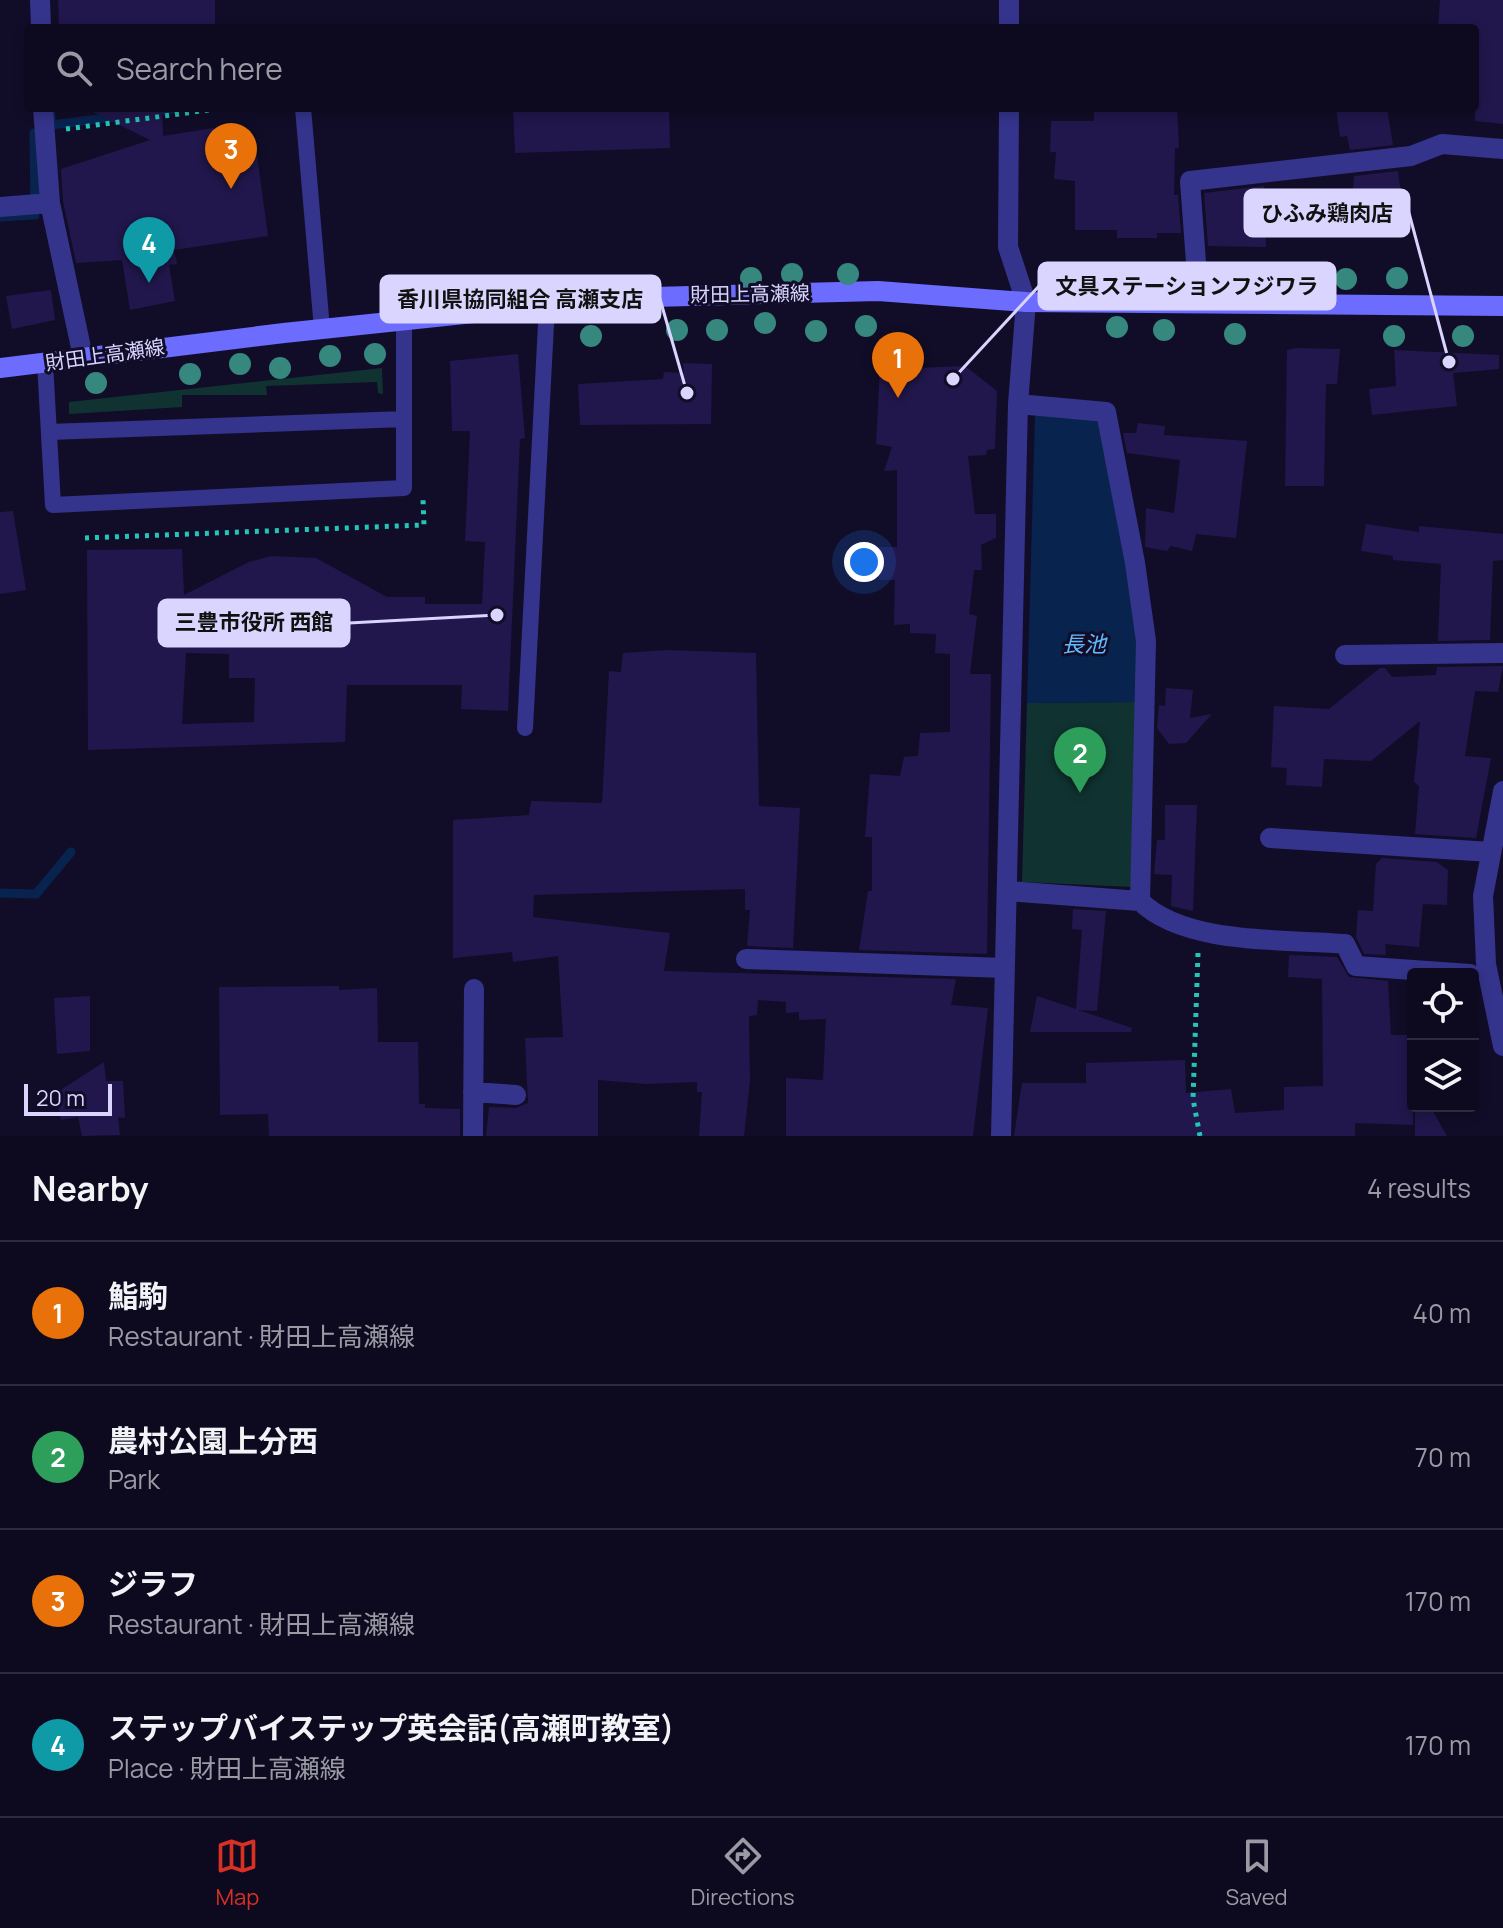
<!DOCTYPE html>
<html lang="en">
<head>
<meta charset="utf-8">
<style>
	body { margin:0; font-family:Manrope,"Noto Sans JP",sans-serif; background:#161328; color:#f1f3f6 }
	.controls { position:absolute; right:24px; bottom:24px; display:grid; overflow:hidden; border-radius:8px; box-shadow:0 4px 12px #0003 }
	.controls button { width:72px; height:72px; display:grid; place-items:center; padding:0; border:0; border-bottom:2px solid #2d2b3d; background:#0d0a1f; color:#f1f3f6; font:40px sans-serif }
	.scale { position:absolute; left:24px; bottom:20px; width:88px; box-sizing:border-box; padding-left:8px; border:4px solid #d9d5ff; border-top:0; font-size:22px; line-height:28px; white-space:nowrap; color:#d9d5ff; -webkit-text-stroke:6px #110d29; paint-order:stroke }
	.you { position:absolute; left:864px; top:562px; width:28px; height:28px; margin:-20px; border:6px solid #fff; border-radius:50%; background:#1a73e8; box-shadow:0 0 0 12px #1a73e833 }
	.badge { display:grid; place-items:center; width:52px; height:52px; border-radius:50%; background:#d93025; color:#fff; font-size:26px; font-weight:700 }
	.pin { position:absolute; translate:-50% -66px; filter:drop-shadow(0 2px 4px #0008) }
	.pin::after { content:''; position:absolute; top:42px; width:28px; height:24px; background:inherit; clip-path:polygon(0 0,100% 0,50% 100%) }
	.list { margin:0; padding:0; list-style:none }
	h2 { display:flex; justify-content:space-between; align-items:center; height:104px; margin:0; padding:0 32px; font-size:34px }
	h2 small { font-size:26px; font-weight:400; color:#9a9aa4 }
	.list li { display:grid; grid-template-columns:52px 1fr auto; gap:24px; align-items:center; box-sizing:border-box; height:144px; padding:0 32px; border-top:2px solid #2d2b3d }
	.list b { display:block; font-size:30px; white-space:nowrap }
	.list p { margin:0; font-size:26px; white-space:nowrap; color:#9a9aa4 }
	.list em { font-size:26px; font-style:normal; color:#9a9aa4 }
	.icon { flex:none; width:44px; height:44px; fill:none; stroke:currentColor; stroke-width:2; stroke-linecap:round; stroke-linejoin:round }
	.map { position:relative; flex:none; width:1503px; height:1136px; overflow:hidden }
	.search { position:absolute; background:#0d0a1f; box-shadow:0 4px 12px #0003; left:24px; right:24px; top:24px; height:88px; display:flex; align-items:center; gap:20px; box-sizing:border-box; padding:0 28px; border-radius:8px; color:#9a9aa4; font-size:30px }
	.sheet { height:680px; background:#0d0a1f }
	nav { display:flex; justify-content:space-around; align-items:center; box-sizing:border-box; height:112px; border-top:2px solid #2d2b3d; background:#0d0a1f; font-size:22px; color:#9a9aa4 }
	nav a { display:grid; justify-items:center; gap:4px }
	nav .on { color:#d93025 }
	.map>svg:first-child { display:block }
	.green { fill:#103331 }
	.water { fill:#07234e }
	.lines { fill:none; stroke-linecap:round; stroke-linejoin:round }
	.stream { stroke:#07234e; stroke-width:9 }
	.building { fill:#21174c; fill-rule:evenodd }
	.path { stroke:#23c5b6; stroke-width:5; stroke-dasharray:4 6; stroke-linecap:butt }
	.service { stroke:#35348c; stroke-width:16 }
	.minor { stroke:#35348c; stroke-width:20 }
	.secondary { stroke:#6c6cff; stroke-width:20 }
	.tree { fill:#36877d }
	.labels { text-anchor:middle; stroke-width:6; stroke-linejoin:round; paint-order:stroke }
	.street-label { font-size:20px; fill:#d9d5ff; stroke:#110d29 }
	.water-label { font-size:22px; font-style:italic; fill:#63bbff; stroke:#110d29 }
	.leader { fill:none; stroke:#d9d5ff; stroke-width:3 }
	.callout-dot { fill:#d9d5ff; stroke:#110d29; stroke-width:3 }
	.callout { fill:#d9d5ff; stroke:#d9d5ff; stroke-width:3 }
	.callout-label { font-size:22px; text-anchor:middle; font-weight:bold; fill:#111 }
</style>
</head>
<body>
<div class="map">
<svg width="1503" height="1136" viewBox="0 0 1503 1136">
	<rect width="100%" height="100%" fill="#110d29"/>
	<!-- green -->
	<path class="green" d="M382,368l1,26 -5,-1 -1,-11 -111,4 1,9h-85v12l-113,7v-12z
		M1137,702l-4,185 -111,-5 5,-179z"/>
	<!-- water -->
	<path class="water" d="M1035,415l68,6 36,221 -2,60 -110,1z"/>
	<g class="lines">
		<!-- stream -->
		<path class="stream" d="M153,112l28,-4
			M51,115v10l63,-8
			M0,217l35,-2 -1,-82
			M0,893l36,1 35,-42"/>
	</g>
	<!-- building -->
	<path class="building" d="M58,0h157v28h-156z
		M1440,0h63v124l-28,-3v-93h-37z
		M85,108h77l1,28 76,-12 3,18 13,-2 13,96 -94,14 3,14 -8,1 6,36 -45,9 -8,-50 -46,3 -13,-62 -2,-32 89,-29z
		M513,108h156l1,40 -155,5z
		M1094,108h83l2,40h-4l-1,47h4l3,38h-24v5h-40v-8h-42v-49l-21,-2 2,-27h-6l1,-31h43z
		M1336,108h51l6,37 -43,5 -3,-14 -7,1z
		M1398,171l2,15 -4,50 -46,-4 4,-56z
		M1264,186l2,61 -58,-1 -4,-53z
		M51,290l4,30 -43,9 -6,-33z
		M1296,348l44,1 -3,35h-11l-2,102h-39l2,-136z
		M881,350l39,1 -1,17 46,-2 32,25 -2,58 -8,1 -1,5 -18,1 7,58h21v24l-15,7 1,25h-8l-5,44 8,2 -7,58h21l-4,280 -128,-4 9,-59h4v-54h-7l5,-63 30,2 4,-19 14,-1 2,-23 30,-1v-78l-15,-1 1,-19 -26,-1v-9l-16,1 1,-45h-16v-33h18v-77l-13,1 8,-24 -16,-3z
		M1394,350l105,5v14l-46,4 4,33 -85,9 -3,-26 27,-3z
		M518,354l7,84 -5,1 -12,272 -47,-2 1,-24h-115l-2,57 -257,8 -1,-200 95,-1 2,46 65,-33 22,-6 45,2 71,39h38v7h57l3,-62 -20,-1 5,-110h-18l-2,-70zM186,653l43,1v24h26l-1,44 -72,2z
		M683,363l29,1 -1,60 -131,1 -2,-41 85,-5 1,-7 20,1z
		M1138,423l27,3 -1,9 83,6 -11,97 -40,-4 -4,17 -21,-5 -4,5 -22,-4 1,-39 28,5 6,-53 -53,-7 -4,-20h13z
		M13,511l13,79 -26,4v-82z
		M1366,524l53,8v-6l84,8v26l-10,1 -3,79 -52,1 3,-77 -48,-4v-4l-32,-5z
		M667,650l89,3 3,153 41,2 -7,140 -46,-2 3,-36h-5v-21l-211,6 -1,22 137,16 -6,38 292,8 -5,26 37,3 -15,128h-187v-58l37,2 3,-61 -27,1v-8l-13,1v-11l-28,-2 -1,15 -8,1 1,65 -6,55h-45l3,-44h-5v-10l-51,2 -48,-4v56h-112l3,-29 27,1 12,-5 -3,-65 38,-1 -5,-81 -45,6 -1,-10 -59,6v-138l76,-5 2,-14 71,2 7,-132 12,1 2,-19z
		M1503,666l-5,26 -23,-1 -10,65 26,2 -15,80 -61,-4 4,-48 -5,-4 6,-61 -49,40 -47,-2 -2,28 -36,-2 1,-17 -16,-1 3,-61 55,3 51,-41h5l7,9 44,-2 1,-8z
		M1166,688l27,2 -3,28 22,-4 -26,29 -17,1 -12,-16 2,-23 6,1z
		M1165,805h32l-4,106 -22,-5 1,-31 -18,-1 3,-34h8z
		M1382,858l55,4 11,8 -1,35 -24,-1 -4,43 -34,-3 1,11 -22,-1 -8,-17 2,-27 15,1 3,-47z
		M1073,909l33,2 -9,100 -19,-1 54,18 -1,4h-101l7,-36 39,13 6,-79 -10,-1z
		M1289,955l48,2 12,20 39,4 3,54h22v90l-58,-2v13h-341l8,-53h64v-20l99,-3 1,33 45,-4 4,24 49,-3v-23l39,-1 -1,-107 -34,-2z
		M339,986v4l38,-2 1,54h40l1,62h6v4l35,1v27h-191l-1,-22 -48,1 -1,-128z
		M90,996v55l-33,3 -3,-56z
		M104,1062l2,19h17l2,37 -7,-1 2,18 -38,1 -4,-19 -17,3 -5,-27z
		M1415,1106h15l17,30h-32z"/>
	<g class="lines">
		<!-- path -->
		<path class="path" d="M66,129l158,-21
			M85,538l339,-13 -1,-25
			M1198,953l-5,146 7,37"/>
		<!-- service -->
		<path class="service" d="M303,108l19,221
			M45,363l8,142 351,-17v-165
			M49,432l355,-13
			M525,728l22,-423"/>
		<!-- minor -->
		<path class="minor" d="M40,0l1,28
			M1009,28v-28
			M43,108l7,95 33,154
			M0,207l50,-4
			M1199,303l-9,-122 221,-25 31,-12 61,5
			M1018,404l88,8 29,151 11,78 -6,260
			M1345,655l158,-2
			M1503,791l-20,105 3,68 17,82
			M1270,838l221,14
			M1008,891l132,10c44,44 145,38 205,43l11,22 114,8
			M746,959l259,9
			M473,1092l43,3
			M473,1136l1,-147
			M1001,1136l17,-732 8,-102 -18,-55 1,-139"/>
		<!-- secondary -->
		<path class="secondary" d="M0,368l284,-35 333,-35 261,-7 148,11 477,4"/>
	</g>
	<!-- trees -->
	<g class="tree">
		<circle cx="792" cy="274" r="11"/>
		<circle cx="848" cy="274" r="11"/>
		<circle cx="751" cy="278" r="11"/>
		<circle cx="1397" cy="278" r="11"/>
		<circle cx="1346" cy="279" r="11"/>
		<circle cx="765" cy="323" r="11"/>
		<circle cx="866" cy="326" r="11"/>
		<circle cx="1117" cy="327" r="11"/>
		<circle cx="677" cy="330" r="11"/>
		<circle cx="717" cy="330" r="11"/>
		<circle cx="1164" cy="330" r="11"/>
		<circle cx="816" cy="331" r="11"/>
		<circle cx="1235" cy="334" r="11"/>
		<circle cx="591" cy="336" r="11"/>
		<circle cx="1394" cy="336" r="11"/>
		<circle cx="1463" cy="336" r="11"/>
		<circle cx="375" cy="354" r="11"/>
		<circle cx="330" cy="356" r="11"/>
		<circle cx="240" cy="364" r="11"/>
		<circle cx="280" cy="368" r="11"/>
		<circle cx="190" cy="374" r="11"/>
		<circle cx="96" cy="383" r="11"/>
	</g>
	<g class="labels">
		<!-- street labels -->
		<g class="street-label">
			<text transform="translate(750 294) rotate(-1)" y="7">財田上高瀬線</text>
			<text transform="translate(105 355) rotate(-8)" y="7">財田上高瀬線</text>
		</g>
		<!-- water labels -->
		<g class="water-label">
			<text x="1084" y="652">長池</text>
		</g>
	</g>
	<!-- callouts -->
	<path class="leader" d="M1449 362L1409 213M953 379L1039 286M687 393L660 299M497 615L349 623"/>
	<g class="callout-dot">
		<circle cx="1449" cy="362" r="8"/>
		<circle cx="953" cy="379" r="8"/>
		<circle cx="687" cy="393" r="8"/>
		<circle cx="497" cy="615" r="8"/>
	</g>
	<g class="callout">
		<rect x="1245" y="190" width="164" height="46" rx="8"/>
		<rect x="1039" y="263" width="296" height="46" rx="8"/>
		<rect x="381" y="276" width="279" height="46" rx="8"/>
		<rect x="159" y="600" width="190" height="46" rx="8"/>
	</g>
	<g class="callout-label">
		<text x="1327" y="221">ひふみ鶏肉店</text>
		<text x="1187" y="294">文具ステーションフジワラ</text>
		<text x="520" y="307">香川県協同組合 高瀬支店</text>
		<text x="254" y="630">三豊市役所 西館</text>
	</g>
</svg>
<div class="controls">
<button><svg class="icon" aria-label="locate" viewBox="0 0 24 24"><circle cx="12" cy="12" r="6"/><path d="M12 2v4M12 18v4M2 12h4M18 12h4"/></svg></button>
<button><svg class="icon" aria-label="layers" viewBox="0 0 24 24"><path d="M12 4l9 5-9 5-9-5zM3 14l9 5 9-5"/></svg></button>
</div>
<div class="scale">20 m</div>
<div class="you"></div>
<div class="pin badge" style="left:898px;top:398px;background:#e8710a">1</div>
<div class="pin badge" style="left:1080px;top:793px;background:#2e9e5b">2</div>
<div class="pin badge" style="left:231px;top:189px;background:#e8710a">3</div>
<div class="pin badge" style="left:149px;top:283px;background:#0f9aa8">4</div>
<div class="search"><svg class="icon" aria-label="search" viewBox="0 0 24 24"><circle cx="10" cy="10" r="6"/><path d="M15 15l6 6"/></svg>Search here</div>
</div>
<section class="sheet">
<h2>Nearby<small>4 results</small></h2>
<ul class="list">
<li><span class="badge" style="background:#e8710a">1</span><div><b>鮨駒</b><p>Restaurant · 財田上高瀬線</p></div><em>40 m</em></li>
<li><span class="badge" style="background:#2e9e5b">2</span><div><b>農村公園上分西</b><p>Park</p></div><em>70 m</em></li>
<li><span class="badge" style="background:#e8710a">3</span><div><b>ジラフ</b><p>Restaurant · 財田上高瀬線</p></div><em>170 m</em></li>
<li><span class="badge" style="background:#0f9aa8">4</span><div><b>ステップバイステップ英会話(高瀬町教室)</b><p>Place · 財田上高瀬線</p></div><em>170 m</em></li>
</ul>
</section>
<nav>
<a class="on"><svg class="icon" aria-label="map" viewBox="0 0 24 24"><path d="M3 6l6-2 6 2 6-2v14l-6 2-6-2-6 2zM9 4v14M15 6v14"/></svg>Map</a>
<a><svg class="icon" aria-label="directions" viewBox="0 0 24 24"><path d="M12 3l9 9-9 9-9-9zM9 14v-3h6M13 9l2 2-2 2"/></svg>Directions</a>
<a><svg class="icon" aria-label="saved" viewBox="0 0 24 24"><path d="M7 4h10v16l-5-4-5 4z"/></svg>Saved</a>
</nav>
</body>
</html>
